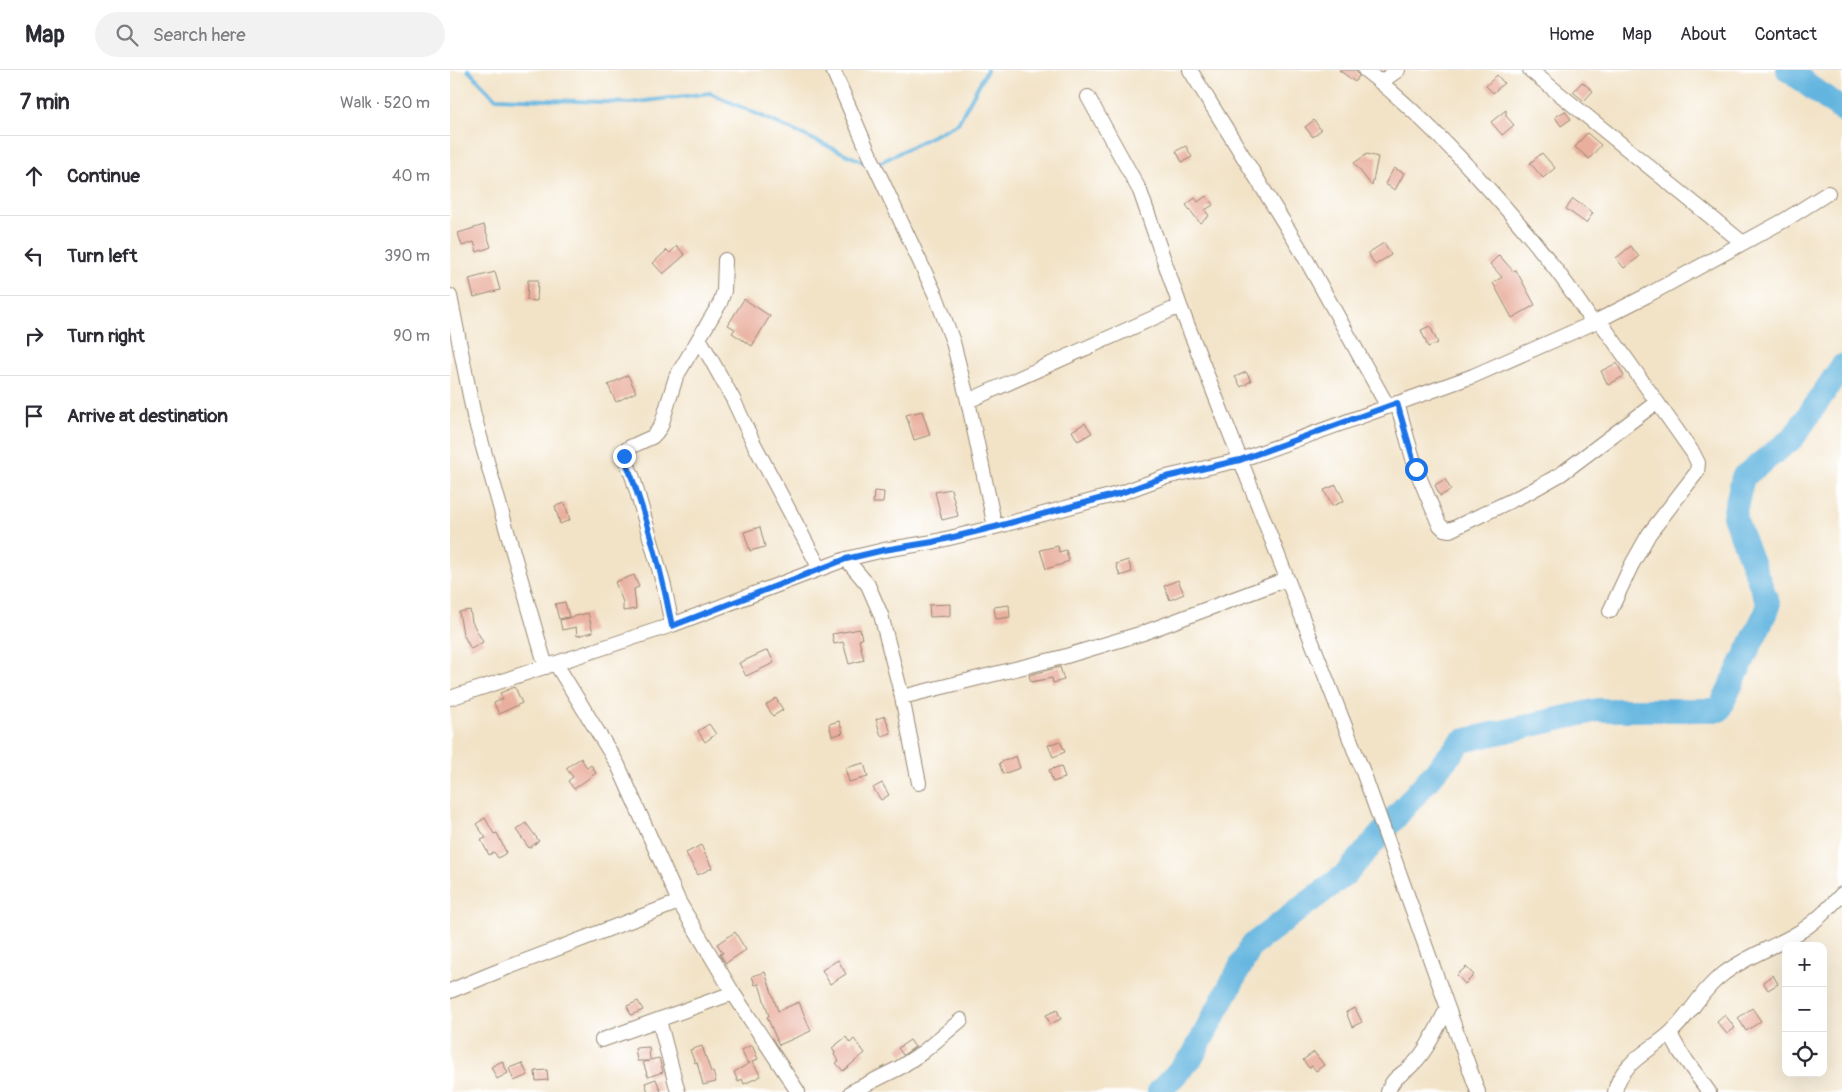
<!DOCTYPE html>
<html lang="en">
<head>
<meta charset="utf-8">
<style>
	body { margin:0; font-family:Pangolin,sans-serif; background:#f2f2f3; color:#2b2b33 }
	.controls { position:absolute; right:15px; bottom:15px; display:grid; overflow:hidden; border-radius:10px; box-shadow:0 5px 20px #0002 }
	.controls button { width:45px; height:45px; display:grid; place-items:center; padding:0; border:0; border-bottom:1px solid #e1e1e2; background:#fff; color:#2b2b33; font:25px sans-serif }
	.stop { position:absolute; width:15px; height:15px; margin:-11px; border:4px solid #1a73e8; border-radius:50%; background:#fff }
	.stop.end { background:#1a73e8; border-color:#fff; box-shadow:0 1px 5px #0008 }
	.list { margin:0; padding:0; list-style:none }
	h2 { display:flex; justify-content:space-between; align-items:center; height:65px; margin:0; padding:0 20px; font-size:21px }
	h2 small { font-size:16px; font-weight:400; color:#7c7c81 }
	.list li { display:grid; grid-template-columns:32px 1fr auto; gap:15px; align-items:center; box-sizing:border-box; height:80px; padding:0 20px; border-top:1px solid #e1e1e2 }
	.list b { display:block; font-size:19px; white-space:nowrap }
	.list em { font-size:16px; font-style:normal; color:#7c7c81 }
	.icon { flex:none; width:28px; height:28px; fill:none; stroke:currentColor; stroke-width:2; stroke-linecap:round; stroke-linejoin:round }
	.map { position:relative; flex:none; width:1392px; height:1022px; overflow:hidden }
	header { display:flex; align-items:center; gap:30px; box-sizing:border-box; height:70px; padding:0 25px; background:#fff; border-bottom:1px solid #e1e1e2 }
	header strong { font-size:24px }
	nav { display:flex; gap:28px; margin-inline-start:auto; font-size:18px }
	.search { width:350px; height:45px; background:#f2f2f3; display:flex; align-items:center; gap:12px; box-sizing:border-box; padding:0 18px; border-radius:28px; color:#7c7c81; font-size:19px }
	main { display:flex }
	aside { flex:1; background:#fff }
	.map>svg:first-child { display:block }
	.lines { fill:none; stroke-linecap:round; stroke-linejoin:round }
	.stream { stroke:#64b5df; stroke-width:4 }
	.river { stroke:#64b5df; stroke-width:24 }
	.building { fill:#e9ae9d }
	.minor-casing { stroke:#968672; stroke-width:16 }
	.minor { stroke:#fff; stroke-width:14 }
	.route { stroke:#1a73e8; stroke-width:6 }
</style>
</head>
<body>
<header>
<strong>Map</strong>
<div class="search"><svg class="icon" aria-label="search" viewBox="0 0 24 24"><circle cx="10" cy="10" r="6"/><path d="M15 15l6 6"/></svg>Search here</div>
<nav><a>Home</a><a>Map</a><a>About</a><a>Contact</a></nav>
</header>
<main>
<aside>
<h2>7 min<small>Walk · 520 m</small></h2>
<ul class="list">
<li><svg class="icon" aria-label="ahead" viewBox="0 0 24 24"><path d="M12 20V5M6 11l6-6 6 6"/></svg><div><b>Continue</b></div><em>40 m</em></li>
<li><svg class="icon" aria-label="left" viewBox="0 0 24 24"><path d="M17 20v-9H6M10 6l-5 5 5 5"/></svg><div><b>Turn left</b></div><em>390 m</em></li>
<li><svg class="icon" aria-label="right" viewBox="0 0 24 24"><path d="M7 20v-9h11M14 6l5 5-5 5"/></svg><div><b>Turn right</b></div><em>90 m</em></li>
<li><svg class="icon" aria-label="arrive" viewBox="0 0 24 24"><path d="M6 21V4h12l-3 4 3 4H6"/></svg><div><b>Arrive at destination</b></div></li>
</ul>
</aside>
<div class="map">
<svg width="1392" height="1022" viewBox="0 0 1392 1022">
	<rect width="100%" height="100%" fill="#fff"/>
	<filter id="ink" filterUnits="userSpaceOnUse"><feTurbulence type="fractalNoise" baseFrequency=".02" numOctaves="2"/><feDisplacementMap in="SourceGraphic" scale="10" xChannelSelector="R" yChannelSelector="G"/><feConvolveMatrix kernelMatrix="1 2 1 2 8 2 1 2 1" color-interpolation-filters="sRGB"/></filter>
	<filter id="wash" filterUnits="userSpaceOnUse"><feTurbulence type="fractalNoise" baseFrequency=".0096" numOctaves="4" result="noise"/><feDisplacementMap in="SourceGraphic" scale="20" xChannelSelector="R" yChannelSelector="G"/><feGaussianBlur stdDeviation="1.12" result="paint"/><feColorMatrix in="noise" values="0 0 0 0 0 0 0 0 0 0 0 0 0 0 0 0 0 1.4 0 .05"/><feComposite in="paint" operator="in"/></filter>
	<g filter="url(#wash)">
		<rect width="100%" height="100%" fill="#f2e3c7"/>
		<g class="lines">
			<!-- stream -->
			<path class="stream" d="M18,0l27,28 135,5 80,-10 158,71
				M427,94l81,-41 29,-53"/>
			<!-- river -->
			<path class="river" d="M1338,0l54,40
				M709,1022l33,-35 60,-112 94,-71 116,-133 136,-31h121l50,-104 -35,-90 9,-39 50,-39 49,-72"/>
		</g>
		<g id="blocks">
			<!-- building -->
			<path class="building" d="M889,0h17l3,6 -4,6z
				M1047,5l7,8 -11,10 -7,-7z
				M1132,12l11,9 -9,10 -11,-9z
				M1056,40v6l8,9 -12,10 -11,-13z
				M1115,41l6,8 -10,7 -6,-9z
				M864,50l7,10 -8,7 -8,-10z
				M1137,63l14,12 -12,14 -14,-12z
				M736,76l6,11 -10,5 -6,-11z
				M1092,83l13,15 -12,10 -13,-15z
				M917,84l11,3 -6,29 -18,-23z
				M944,98l10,5 -9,17 -10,-6z
				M756,126l7,9 -8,5 4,6 -9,7 -14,-18 9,-7 3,4z
				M1123,129l20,14 -7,10 -20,-14z
				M34,155l7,22 -14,5 -3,-10 -12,4 -4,-13z
				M934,173l7,12 -16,10 -7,-12z
				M227,176l8,9 -22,19 -10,-11 14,-13 3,3z
				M1181,176l8,11 -15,11 -8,-10z
				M1049,185l14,16 3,-1 19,35 -23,13 -19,-35 9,-6 -12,-13z
				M45,202l5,18 -26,7 -5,-18z
				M78,210h10l-1,21 -10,-1z
				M294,229l26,17 -18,30 -20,-13 3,-4 -7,-4z
				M980,256l8,17 -10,4 -7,-17z
				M1167,293l7,13 -16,9 -7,-14z
				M796,302l5,9 -10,6 -6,-10z
				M178,305l8,17 -20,10 -8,-17z
				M472,341l8,24 -16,5 -8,-25z
				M635,353l7,10 -14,8 -6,-10z
				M995,409l6,11 -11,6 -5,-11z
				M886,415l8,16 -12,5 -8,-16z
				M501,419l7,27 -16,4 -7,-28z
				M424,421l10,1 -1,11h-10z
				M115,433l5,17 -10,4 -5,-18z
				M310,457l5,20 -15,4 -6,-19z
				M608,476l1,6 7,-2 3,11 -6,2v1l-17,5 -6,-19z
				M678,490l4,12 -12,4 -4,-12z
				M184,505l5,12 -5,2 2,20 -13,2v-9l-8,-20z
				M728,510l6,14 -14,6 -6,-14z
				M115,532l4,15 -10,2 -4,-15z
				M500,534v12l-20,1 -1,-12z
				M559,535l1,12 -14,2 -2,-12z
				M20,540l2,12 11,20 -12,7 -8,-15 -4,-22z
				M138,543l5,19 -16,4 -1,-9 -14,3 -2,-10z
				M410,559l2,10 -3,1 5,20 -15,4 -6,-22 -9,2 -2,-10z
				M318,580l6,13 -28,13 -7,-13z
				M610,597l4,13 -11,3 -1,-5 -21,4 -2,-7z
				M65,617l7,16 -23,11 -5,-11 9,-4 -3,-6z
				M326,628l7,12 -10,6 -7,-11z
				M435,646l6,17 -10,3 -5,-17z
				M389,651l4,12 -11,3 -3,-12z
				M259,654l7,10 -11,8 -7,-11z
				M610,671l5,11 -12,5 -5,-12z
				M566,686l4,12 -17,6 -4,-11z
				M131,688l6,10 4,-3 5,8 -22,16 -6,-8 5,-4 -7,-9z
				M414,693l4,14 -19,5 -4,-14z
				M611,696l4,12 -12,4 -4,-12z
				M432,713l7,12 -8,5 -8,-12z
				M35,748l9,16 3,-1 8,17 1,3 -8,5 -4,-6 -5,3 -8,-15 5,-2 -10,-14z
				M76,753l13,18 -10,7 -13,-18z
				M251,775l11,23 -14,7 -12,-22z
				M285,862l11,18 -20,13 -6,-9 3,-1 -6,-9z
				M388,890l8,14 -16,10 -8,-14z
				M1016,897l8,8 -9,9 -8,-9z
				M315,902l13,39 21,-9 12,29 -32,14 -12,-28 2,-1 -10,-32 -4,1 -3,-9z
				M1323,905l5,9 -10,6 -5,-8z
				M188,931l5,9 -12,5 -4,-9z
				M905,938l7,14 -10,5 -6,-15z
				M1302,938l9,13 -15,10 -8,-13z
				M607,940l4,9 -11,5 -4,-9z
				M1275,945l10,13 -8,6 -10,-12z
				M396,967l4,6 4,-4 11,14 -22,18 -7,-8 3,-2 -5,-6 1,-2 -3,-5z
				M460,970l5,7 -12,8 -5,-7z
				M302,975l6,14 -6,3 9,14 -17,8 -2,-5 -4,3 -4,-10 16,-9 -2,1 -7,-14z
				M252,976l9,26h2l3,10 -13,3 -6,-23 -2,1 -5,-13z
				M199,977l1,13 9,-2 4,14 -15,5 -5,-15 6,-1h-12l-2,-13z
				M864,982l10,13 -8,6 -4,-5 -3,2 -6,-8z
				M52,991l6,12 -11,6 -6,-12z
				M72,993l6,12 -14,6 -5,-13z
				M97,1000l1,10 -12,1 -1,-10z
				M206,1009l5,13h-13l-3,-9z"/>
		</g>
	</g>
	<g filter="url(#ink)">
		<use href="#blocks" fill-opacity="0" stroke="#968672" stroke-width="1"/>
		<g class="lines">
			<!-- minor casing -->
			<g class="minor-casing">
				<path id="minor" d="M383,0l35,81 68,145 17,46 15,59 27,126
					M740,0l112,182 86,155
					M915,0c40,31 74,65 108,102 44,47 85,96 120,151
					M1080,0l213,173
					M931,12l17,-12
					M638,27l52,94 40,115 183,466 115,320
					M0,226l24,120 72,251
					M1149,250l94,133 5,10 -1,9 -48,62 -18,32 -21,45
					M249,268l34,61 20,43 67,127
					M518,331l212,-95
					M947,333l19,66 23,55 5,5 6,1 81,-39 30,-17 96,-72
					M396,489l22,26 13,30 21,82 17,86
					M222,555l-8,-39 -31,-108 -9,-22 1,-4 3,-4 24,-11 4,-4 5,-7 15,-49 44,-74 4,-12 1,-31
					M106,594l62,101 61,137 54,91 65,99
					M452,627l161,-40 80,-24 144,-54
					M0,628l222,-73 174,-66 38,-9 49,-8 62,-15 126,-34 41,-15 78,-18 233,-84 120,-53 53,-27 139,-76 43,-27
					M0,921l46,-19 183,-70
					M209,950l19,72
					M1220,964l10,18 29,40
					M152,970l131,-47
					M401,1022l48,-24 24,-16 38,-32
					M938,1022c6,-17 12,-15 23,-26 16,-14 26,-39 36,-57
					M1165,1022c5,-28 33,-40 53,-57 21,-17 32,-44 54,-60 21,-17 50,-27 74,-41 18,-10 32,-25 46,-40"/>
			</g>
			<!-- minor -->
			<use href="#minor" class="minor"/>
		</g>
	</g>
	<g class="lines" filter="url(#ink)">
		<!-- route -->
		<path class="route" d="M174,386c21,55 37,112 48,170l174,-67 38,-9 49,-8 62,-15 126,-34 41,-15 78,-18 157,-57 19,66"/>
	</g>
</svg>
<div class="controls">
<button>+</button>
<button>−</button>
<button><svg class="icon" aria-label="locate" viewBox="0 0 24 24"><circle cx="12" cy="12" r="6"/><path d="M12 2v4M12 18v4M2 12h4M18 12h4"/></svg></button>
</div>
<div class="stop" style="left:966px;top:399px"></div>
<div class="stop end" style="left:174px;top:386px"></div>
</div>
</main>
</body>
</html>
